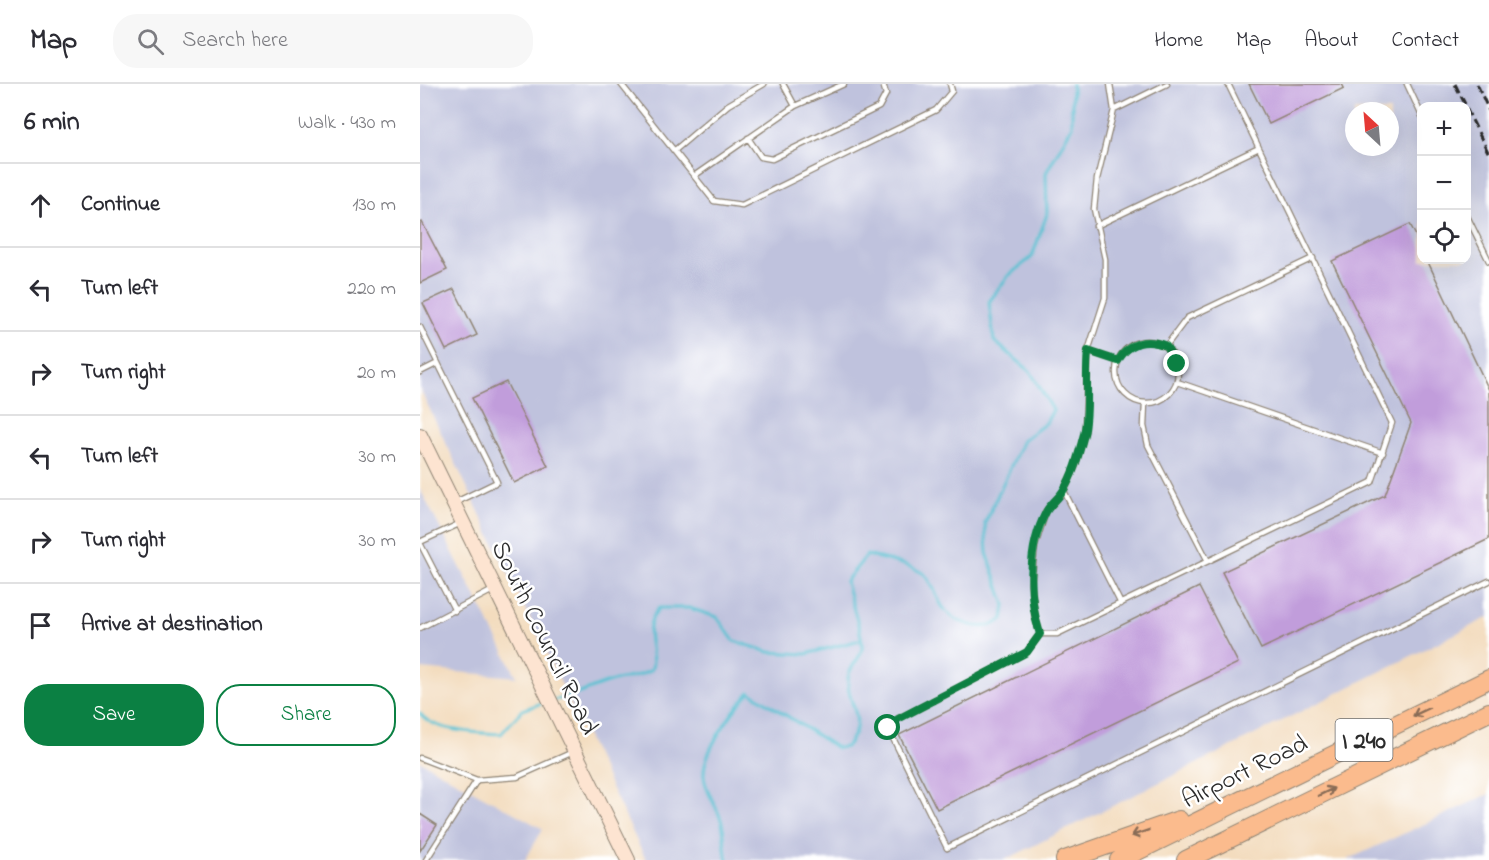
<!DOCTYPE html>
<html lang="en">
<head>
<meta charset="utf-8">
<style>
	body { margin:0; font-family:"Indie Flower",sans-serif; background:#f7f7f7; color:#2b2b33 }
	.controls { position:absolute; right:18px; top:18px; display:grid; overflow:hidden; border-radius:12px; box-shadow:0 6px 24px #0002 }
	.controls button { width:54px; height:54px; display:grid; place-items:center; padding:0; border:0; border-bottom:2px solid #e1e1e2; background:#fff; color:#2b2b33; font:30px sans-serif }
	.compass { position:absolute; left:925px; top:18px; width:54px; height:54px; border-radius:50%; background:#fff; box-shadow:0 6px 24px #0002; rotate:334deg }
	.stop { position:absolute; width:18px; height:18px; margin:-14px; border:4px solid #0b8043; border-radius:50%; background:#fff }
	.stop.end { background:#0b8043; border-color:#fff; box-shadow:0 2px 6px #0008 }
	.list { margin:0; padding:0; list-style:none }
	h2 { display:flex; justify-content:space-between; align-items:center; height:78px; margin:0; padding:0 24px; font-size:26px }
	h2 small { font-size:20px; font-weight:400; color:#7c7c81 }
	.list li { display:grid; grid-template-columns:39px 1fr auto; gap:18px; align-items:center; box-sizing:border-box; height:84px; padding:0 24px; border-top:2px solid #e1e1e2 }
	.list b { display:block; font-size:22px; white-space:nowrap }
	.list em { font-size:20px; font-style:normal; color:#7c7c81 }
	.actions { display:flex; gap:12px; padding:18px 24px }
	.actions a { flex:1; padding:14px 0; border:2px solid #0b8043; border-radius:24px; text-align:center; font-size:21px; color:#0b8043 }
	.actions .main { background:#0b8043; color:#fff }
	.icon { flex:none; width:33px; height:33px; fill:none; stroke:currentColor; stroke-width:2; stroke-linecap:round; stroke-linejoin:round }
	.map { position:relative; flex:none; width:1069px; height:776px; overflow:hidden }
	header { display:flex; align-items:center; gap:36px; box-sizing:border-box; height:84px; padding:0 30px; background:#fff; border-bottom:2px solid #e1e1e2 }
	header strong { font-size:28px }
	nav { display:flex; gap:33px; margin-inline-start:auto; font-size:21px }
	.search { width:420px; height:54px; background:#f7f7f7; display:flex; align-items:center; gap:15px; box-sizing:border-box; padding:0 21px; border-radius:24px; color:#7c7c81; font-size:22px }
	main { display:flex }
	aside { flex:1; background:#fff }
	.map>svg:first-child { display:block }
	.industrial { fill:#bfc2dd; fill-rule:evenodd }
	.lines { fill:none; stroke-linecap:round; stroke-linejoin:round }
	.stream { stroke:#57c1d2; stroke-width:3 }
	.building { fill:#c19ddb }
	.lane-casing { stroke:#8f8474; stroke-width:7 }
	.secondary-casing { stroke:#8f8474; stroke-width:16 }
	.highway-casing { stroke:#8f8474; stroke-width:20 }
	.lane { stroke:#fff; stroke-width:4.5 }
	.secondary { stroke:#fde4d1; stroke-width:14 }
	.highway { stroke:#fbbb8d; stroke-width:18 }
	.rail { stroke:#2b2b2b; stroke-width:3; stroke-dasharray:9 4.5; stroke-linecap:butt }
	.oneway { stroke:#896c57 }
	.route { stroke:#0b8043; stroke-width:8 }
	.labels { text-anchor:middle; stroke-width:5; stroke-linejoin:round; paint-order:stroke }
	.shield { fill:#fff; stroke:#6b6b6b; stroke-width:1.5 }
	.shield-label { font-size:24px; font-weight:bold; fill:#2b2b2b }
	.street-label { font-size:26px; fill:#2b2b2b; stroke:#fff }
</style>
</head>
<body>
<header>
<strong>Map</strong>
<div class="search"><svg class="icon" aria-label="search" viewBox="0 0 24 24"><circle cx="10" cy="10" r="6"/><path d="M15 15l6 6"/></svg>Search here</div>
<nav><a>Home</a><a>Map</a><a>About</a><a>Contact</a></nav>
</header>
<main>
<aside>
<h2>6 min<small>Walk · 430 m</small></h2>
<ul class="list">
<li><svg class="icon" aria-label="ahead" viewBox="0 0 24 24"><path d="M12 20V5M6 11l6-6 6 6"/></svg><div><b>Continue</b></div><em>130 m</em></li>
<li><svg class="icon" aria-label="left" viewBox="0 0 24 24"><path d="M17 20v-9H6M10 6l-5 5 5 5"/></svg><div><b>Turn left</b></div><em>220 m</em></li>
<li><svg class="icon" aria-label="right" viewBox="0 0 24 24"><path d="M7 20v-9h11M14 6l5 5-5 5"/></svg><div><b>Turn right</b></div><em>20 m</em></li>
<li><svg class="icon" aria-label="left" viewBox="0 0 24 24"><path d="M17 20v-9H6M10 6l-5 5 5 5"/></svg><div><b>Turn left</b></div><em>30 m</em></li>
<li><svg class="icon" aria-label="right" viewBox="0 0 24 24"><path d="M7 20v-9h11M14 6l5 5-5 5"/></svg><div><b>Turn right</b></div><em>30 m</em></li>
<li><svg class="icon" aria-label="arrive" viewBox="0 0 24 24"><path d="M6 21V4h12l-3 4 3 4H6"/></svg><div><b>Arrive at destination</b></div></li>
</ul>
<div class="actions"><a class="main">Save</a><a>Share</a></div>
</aside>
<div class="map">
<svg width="1069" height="776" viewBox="0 0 1069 776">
	<rect width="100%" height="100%" fill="#fff"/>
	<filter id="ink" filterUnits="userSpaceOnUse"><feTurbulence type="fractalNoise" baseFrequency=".0167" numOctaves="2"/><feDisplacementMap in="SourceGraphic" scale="12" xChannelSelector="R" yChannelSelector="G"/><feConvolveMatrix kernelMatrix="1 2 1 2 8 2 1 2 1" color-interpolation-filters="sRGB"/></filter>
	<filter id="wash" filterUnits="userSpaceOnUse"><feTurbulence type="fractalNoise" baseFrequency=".008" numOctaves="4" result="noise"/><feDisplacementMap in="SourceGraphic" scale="24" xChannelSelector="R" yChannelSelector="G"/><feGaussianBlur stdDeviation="1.35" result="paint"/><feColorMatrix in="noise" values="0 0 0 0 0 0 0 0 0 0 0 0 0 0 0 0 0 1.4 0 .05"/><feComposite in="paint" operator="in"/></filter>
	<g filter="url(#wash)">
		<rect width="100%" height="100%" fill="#f3dcbe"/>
		<!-- industrial -->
		<path class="industrial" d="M0,0h1069v533l-484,243h-359l-226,-471zM1002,22h44v154h-44zM934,27h36v36h-36z
			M0,405l97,188 -97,-8z
			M0,677l123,68 -18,31h-105z
			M1069,710v66h-142z"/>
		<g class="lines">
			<!-- stream -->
			<path class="stream" d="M134,616c20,-3 36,-12 56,-18 15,-5 27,-4 41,-12 8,-15 -13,-38 8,-62h30l28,9 17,24 35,11 37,2 54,-14
				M0,629c12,19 60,20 81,21l21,-24 23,-8
				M307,776c-3,-12 -2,-25 -5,-37 -4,-16 -17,-31 -18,-47 -2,-24 30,-67 46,-84l79,51 8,5 9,-1c23,-29 2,-39 2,-65 -1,-14 12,-21 14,-34 2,-13 -13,-50 -16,-67l21,-26c18,5 40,8 57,19 8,6 12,23 18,32 11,18 44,28 61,13l2,-14 -18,-52 -2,-30 38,-83 23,-17 7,-13 -23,-39 -36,-30 -5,-39 19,-26 24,-19 15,-43 -1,-41 26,-47v-42"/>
		</g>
		<g id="blocks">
			<!-- building -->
			<path class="building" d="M829,0h93l2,4 -75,36z
				M2,138l25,48 -27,13v-59z
				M990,140l12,24v12h5l62,130v149l-228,110 -39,-77 163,-77 26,-72 -79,-162z
				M34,205l23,46 -31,15 -23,-47z
				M86,298l42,84 -34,17 -42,-85z
				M779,503l39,76 -301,146 -38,-74z
				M0,730l17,11 -17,26z"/>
		</g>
	</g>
	<g filter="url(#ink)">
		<use href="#blocks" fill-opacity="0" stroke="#8f8474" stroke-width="1.5"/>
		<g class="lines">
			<!-- lane casing -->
			<g class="lane-casing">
				<path id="lane" d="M201,0l93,117 28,4 194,-95 16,-19 -2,-7
					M690,0l4,26 -17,69 -3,30 11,50v39l-17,53 -3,80 -10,36 -11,24 -18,20 -11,35 -4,38 4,32 5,18 -13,18 -129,67 -10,9 59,120 542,-267
					M987,0l15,32
					M375,22l49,-22
					M694,26l53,-26
					M328,54l13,19 11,2 107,-52 7,-13 -3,-10
					M254,67l54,-46 36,-21
					M274,92l101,-70 -12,-22
					M1046,130l23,47
					M676,142l163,-78
					M0,243l77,155 -41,20
					M696 288a31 31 0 1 1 62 0a31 31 0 1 1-62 0Z
					M746,262l21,-28 126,-60
					M668,267l30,10
					M0,288l18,-9
					M757,298l206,71
					M725,319l-1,23 4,19 60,116
					M644,407l57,113
					M0,458l41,-19
					M0,459l35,68
					M0,544l73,-38
					M620,550h17l315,-152 20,-59 -164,-339
					M0,674l57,22 40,-3 56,-25
					M6,776l51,-80"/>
			</g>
			<!-- secondary casing -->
			<g class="secondary-casing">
				<path id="secondary" d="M0,351l208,425"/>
			</g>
			<!-- highway casing -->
			<g class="highway-casing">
				<path id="highway" d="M645,776l114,-40
					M699,776l370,-181
					M766,776l303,-148"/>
			</g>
			<!-- lane -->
			<use href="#lane" class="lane"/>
			<!-- secondary -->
			<use href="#secondary" class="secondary"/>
			<!-- highway -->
			<use href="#highway" class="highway"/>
			<!-- rail -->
			<path class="rail" d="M1035,0l11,22
				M1057,0l12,27
				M1046,24l23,46"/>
		</g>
		<!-- one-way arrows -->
		<defs><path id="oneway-shaft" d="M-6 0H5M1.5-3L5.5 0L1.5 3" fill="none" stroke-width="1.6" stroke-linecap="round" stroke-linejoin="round" transform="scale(1.5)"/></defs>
		<g class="oneway">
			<use href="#oneway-shaft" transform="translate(1001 628) rotate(154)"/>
			<use href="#oneway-shaft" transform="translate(906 708) rotate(-26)"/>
			<use href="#oneway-shaft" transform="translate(720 749) rotate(161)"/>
		</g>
	</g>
	<g class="lines" filter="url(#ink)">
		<!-- route -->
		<path class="route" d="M468,644l10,-9 129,-67 13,-18c-12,-37 -13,-86 6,-122 4,-8 13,-14 17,-21 11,-17 16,-38 21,-57 6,-23 1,-57 4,-83l30,10c11,-19 28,-23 48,-15l11,18"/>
	</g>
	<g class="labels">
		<!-- shield labels -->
		<rect class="shield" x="915.5" y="635" width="57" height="42" rx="4.5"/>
		<g class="shield-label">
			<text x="944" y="664">I 240</text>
		</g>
		<!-- street labels -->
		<g class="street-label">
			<text transform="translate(126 553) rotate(64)" y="9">South Council Road</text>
			<text transform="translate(824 686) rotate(-26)" y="9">Airport Road</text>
		</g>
	</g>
</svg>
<div class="controls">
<button>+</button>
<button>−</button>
<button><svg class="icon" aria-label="locate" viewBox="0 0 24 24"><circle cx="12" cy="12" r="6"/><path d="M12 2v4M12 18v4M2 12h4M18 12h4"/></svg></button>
</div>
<svg class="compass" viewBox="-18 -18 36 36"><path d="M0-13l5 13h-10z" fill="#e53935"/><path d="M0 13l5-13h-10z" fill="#7c7c81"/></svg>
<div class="stop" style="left:468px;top:644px"></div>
<div class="stop end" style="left:757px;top:280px"></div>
</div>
</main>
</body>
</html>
